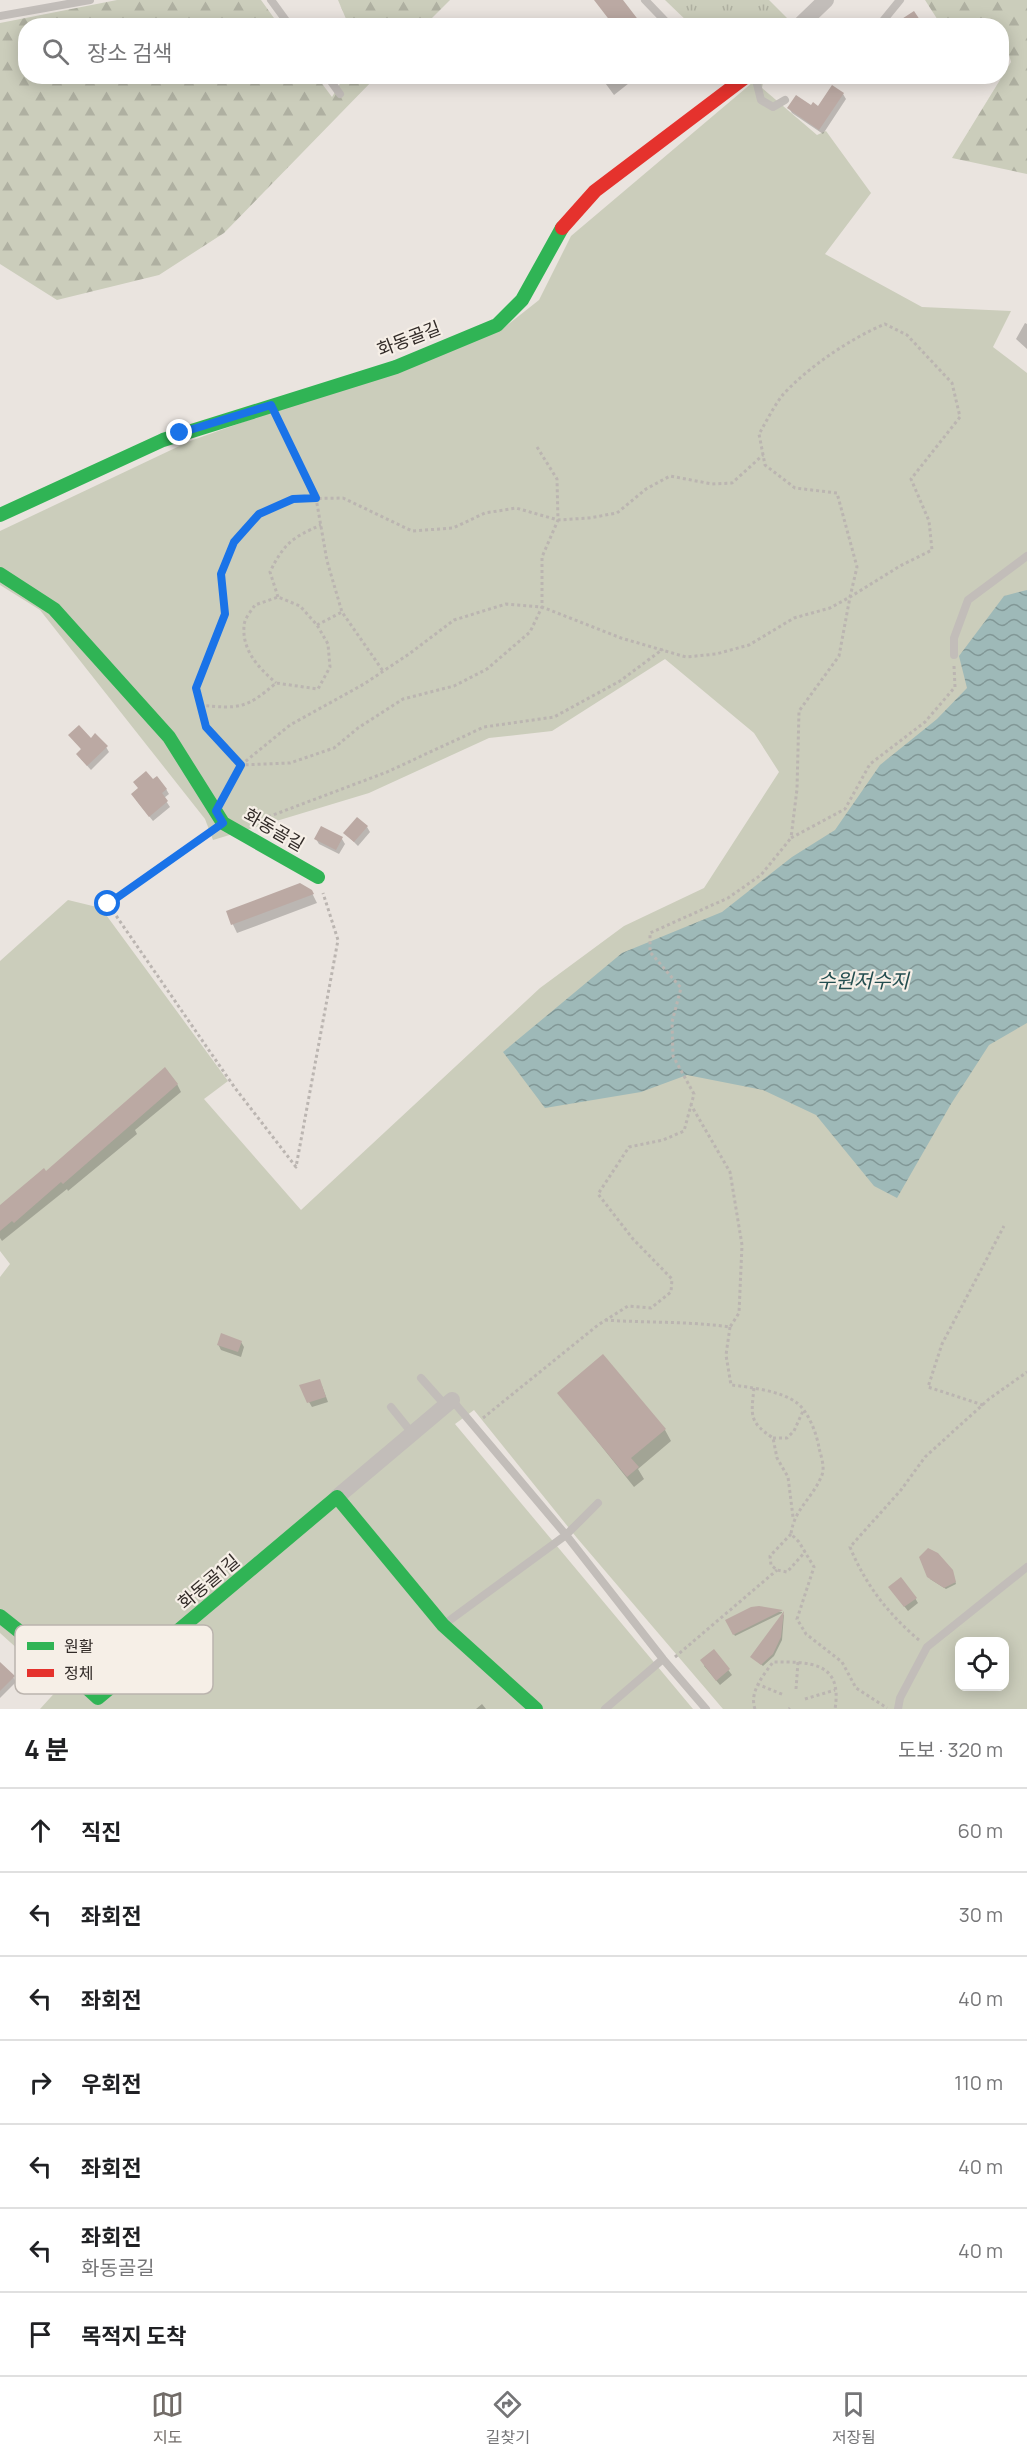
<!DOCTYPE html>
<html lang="ko">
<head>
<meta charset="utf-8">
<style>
	body { margin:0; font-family:Manrope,"Noto Sans KR",sans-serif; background:#f2f2f2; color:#202124 }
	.controls { position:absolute; right:18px; bottom:18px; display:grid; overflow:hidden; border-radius:12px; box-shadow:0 3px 15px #0003 }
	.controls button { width:54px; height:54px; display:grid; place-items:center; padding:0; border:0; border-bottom:2px solid #e0e0e0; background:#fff; color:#202124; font:30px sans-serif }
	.stop { position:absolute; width:18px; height:18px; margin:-14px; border:4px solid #1a73e8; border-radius:50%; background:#fff }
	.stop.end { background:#1a73e8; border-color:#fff; box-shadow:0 2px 6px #0008 }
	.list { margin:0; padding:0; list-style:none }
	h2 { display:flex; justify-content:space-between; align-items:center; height:78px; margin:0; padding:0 24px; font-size:26px }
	h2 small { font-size:20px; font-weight:400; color:#757577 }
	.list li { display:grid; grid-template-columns:39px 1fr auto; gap:18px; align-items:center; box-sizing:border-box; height:84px; padding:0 24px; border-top:2px solid #e0e0e0 }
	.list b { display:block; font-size:22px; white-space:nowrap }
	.list p { margin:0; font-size:20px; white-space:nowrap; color:#757577 }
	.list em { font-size:20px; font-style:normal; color:#757577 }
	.icon { flex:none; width:33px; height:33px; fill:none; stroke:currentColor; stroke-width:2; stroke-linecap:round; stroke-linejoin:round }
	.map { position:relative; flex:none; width:1027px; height:1709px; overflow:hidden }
	.search { position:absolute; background:#fff; box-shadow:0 3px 15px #0003; left:18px; right:18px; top:18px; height:66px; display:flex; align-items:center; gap:15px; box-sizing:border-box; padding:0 21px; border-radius:24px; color:#757577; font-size:22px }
	.sheet { height:666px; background:#fff }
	nav { display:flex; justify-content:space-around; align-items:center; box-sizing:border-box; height:84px; border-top:2px solid #e0e0e0; background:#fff; font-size:16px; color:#757577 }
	nav a { display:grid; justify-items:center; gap:3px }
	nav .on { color:#726c68 }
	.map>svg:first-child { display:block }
	.grass { fill:url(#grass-tufts) }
	.forest { fill:url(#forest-firs) }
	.park { fill:#cbcdbb; fill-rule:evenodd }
	.water { fill:url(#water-waves) }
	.shadow { fill:#0003 }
	.building { fill:#bba9a3 }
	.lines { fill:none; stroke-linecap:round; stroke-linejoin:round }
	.path { stroke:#bbb5b1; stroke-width:3; stroke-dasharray:3 3; stroke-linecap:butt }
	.lane { stroke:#c2bdb9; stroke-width:8 }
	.street { stroke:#c2bdb9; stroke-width:16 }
	.fast { stroke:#30b455; stroke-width:14 }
	.jam { stroke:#e5322d; stroke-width:14 }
	.route { stroke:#1a73e8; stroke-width:8 }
	.labels { text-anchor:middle; stroke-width:4.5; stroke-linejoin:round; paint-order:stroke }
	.street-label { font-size:18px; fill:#322b28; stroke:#f6efe7 }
	.water-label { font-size:20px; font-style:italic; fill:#224d4f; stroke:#f6efe7 }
	.key { fill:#f6efe7; stroke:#bbb4ae; stroke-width:1.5 }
	.key-label { font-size:16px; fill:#322b28 }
</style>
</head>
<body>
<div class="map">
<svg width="1027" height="1709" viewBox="0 0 1027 1709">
	<defs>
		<pattern id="grass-tufts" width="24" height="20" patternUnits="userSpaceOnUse" patternTransform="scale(1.5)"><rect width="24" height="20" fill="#cbcdbb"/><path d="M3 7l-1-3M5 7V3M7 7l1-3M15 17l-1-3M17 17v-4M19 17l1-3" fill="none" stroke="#afb0a1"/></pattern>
		<pattern id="forest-firs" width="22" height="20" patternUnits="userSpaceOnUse" patternTransform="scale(1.5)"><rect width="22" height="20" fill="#cbcdbb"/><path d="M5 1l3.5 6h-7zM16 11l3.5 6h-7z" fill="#afb0a1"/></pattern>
		<pattern id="water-waves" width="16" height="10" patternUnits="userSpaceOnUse" patternTransform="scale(1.5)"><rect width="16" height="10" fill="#9eb9b8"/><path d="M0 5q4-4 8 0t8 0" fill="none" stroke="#819796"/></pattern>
	</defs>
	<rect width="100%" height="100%" fill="#eae4df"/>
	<!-- grass -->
	<path class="grass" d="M665,0h104l19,19 -5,6h-92z"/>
	<!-- forest -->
	<path class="forest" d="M117,0h144l18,25 -253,1v50l291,1 15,20 12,-20h32l-152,156 -65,42 -102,25 -57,-36v-241z
		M338,0h112l-25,25 -76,1z
		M925,0h102v174l-75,-16 59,-96 -5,-19 -4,-1v-16l-61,-1z"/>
	<!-- park -->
	<path class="park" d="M759,77h5l-2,11 55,47 9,-4 45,62 -46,61 97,53 89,4 -18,36 34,26v1336h-304l-146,-171 -103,-128 -19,14 238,285h-653l20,-22 -60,-54v-356l10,-13 -10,-13v-290l68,-61 33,8 127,173 -24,18 97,111 239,-222 84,-62 80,-38 75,-116 -25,-39 -89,-74 -113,72 -63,7 -120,55 -156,47 -8,-21 -165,-209 -40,-25v-54l190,-90 311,-111 38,-30 32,-64zM960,1642h44v44h-44z"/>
	<!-- water -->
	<path class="water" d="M1027,590v433l-38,22 -38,59 -54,94 -23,-12 -58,-71 -53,-25 -76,-15 -46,17 -96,16 -42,-56 119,-99 100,-41 70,-55 43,-27 45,-65 57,-46 30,-31 -8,-32 45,-60z"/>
	<!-- shadow -->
	<path class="shadow" d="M600,76h38l-24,19z
		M843,94l3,5 -23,35 -31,-21 -3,-5h29z
		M1025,323l2,1v25l-11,-10z
		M70,735l20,5 16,7 3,5 -18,18 -10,-11 1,-9z
		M166,789l3,5 -5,4 6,9 -17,14 -17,-21z
		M367,827l3,5 -12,14 -13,-13z
		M316,839h26l3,5 -6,10 -20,-10z
		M311,891l6,12 -80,30 -10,-21z
		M177,1084l4,8 -46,38 2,4 -69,57 -1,-2 -65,52 -2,-3v-26l46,-39z
		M241,1342l3,5 -3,10 -20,-7 -3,-6z
		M322,1386l6,16 -16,5 -3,-5z
		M559,1393l106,37 6,11 -33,28 6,10 -10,8z
		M953,1574l3,10 -10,5 -16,-10z
		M893,1592l22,6 3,5 -10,8z
		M751,1608l31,4v1l-47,23 -8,-15z
		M784,1614l-2,26 -8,16 -11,10 -11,-9z
		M714,1651l18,24 -12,10 -16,-19z
		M0,1673l13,4 3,5 -16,16z
		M482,1704l4,5h-10z"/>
	<!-- building -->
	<path class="building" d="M594,0h29l20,26h-29z
		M914,11l10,15h-33z
		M832,85l12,8 -25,37 -32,-22 9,-13 15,10 2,-3 5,4z
		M79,725l12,13 4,-5 13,13 -21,20 -11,-12 5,-5 -13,-14z
		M146,771l7,8 4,-3 10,13 -5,4 6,8 -19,16 -18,-23 7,-6 -5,-6z
		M357,817l11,9 -14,16 -11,-9z
		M321,826l22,11 -7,13 -22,-11z
		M300,883l12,7 2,4 -83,31 -5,-14z
		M165,1067l13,17 -115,100 -2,-2 -47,41 -2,-2 -12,10v-26l44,-37 2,3z
		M221,1333l21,8 -4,11 -21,-7z
		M603,1354l63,75 -35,29 8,9 -12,10 -70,-84z
		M320,1379l6,18 -19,6 -8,-18z
		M928,1548l10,5 15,17 3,12 -12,6 -17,-11 -8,-20z
		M901,1577l16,21 -13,9 -16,-20z
		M759,1606l24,4 -50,25 -8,-15 26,-13z
		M784,1611l-3,26 -8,17 -12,11 -11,-8z
		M714,1649l16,20 -14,12 -16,-21z
		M0,1662l15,14 -15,15z"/>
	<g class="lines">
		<!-- path -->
		<path class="path" d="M278,422l38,76 11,63 15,51 41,59
			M537,447l20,32 1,41 -16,37v50l-12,25 -43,37 -33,17 -51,13 -45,29 -24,20 -44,15 -49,2 -35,-38 -10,-39 29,-74 -4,-40 13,-32 25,-28 34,-15 50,-1 69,33 41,-3 32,-15 31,-5 42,12 31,-2 28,-5 29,-24 24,-13 42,8 20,-1 31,-28
			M278,597l-8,-25c14,-29 23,-35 51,-47
			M317,625l25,-13
			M200,705c39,4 46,4 76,-22l42,6 12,-22 -2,-23 -11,-19 -17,-19 -22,-9 -23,8c-4,6 -11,14 -11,21 -2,25 15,42 32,57
			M226,791l15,-26 49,-40 74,-41 45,-30 45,-34 52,-16 36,3 79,31 65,19 30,-3 33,-9 45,-27 36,-10 20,-11 7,-30 -20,-74 -42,-5 -30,-23 -6,-31c7,-12 14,-26 22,-37 24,-28 70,-59 104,-73l22,11 45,48 8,34 -49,62 18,42 3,29 -32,16 -50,31 -11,59 -40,55 -2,78 -6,49 54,-29 25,-45 55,-42 30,-35 -1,-21
			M257,821l130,-49 97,-45 70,-10 66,-36 43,-32
			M209,833l-101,71 127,184 61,79 42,-227 -15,-47
			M605,1320c42,3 83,1 125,7l9,-14 3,-68 -12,-73 -39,-67
			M730,1327l-4,28 5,30c18,2 51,6 66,18 11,8 20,31 22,45 2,8 6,19 3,27 -9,23 -28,34 -31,59l8,8 15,25 -17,52 9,15 36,28 14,26 31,20
			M754,1388c-3,28 -5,34 19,50l4,20 11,19 5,40
			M983,1405l-55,-18 14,-43 62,-118
			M483,1418l115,-93 30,-19 23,2 20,-16 1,-13 -39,-40 -35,-45 31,-47 34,-7 21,-9 10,-37 -21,-38 -1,-34 9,-34 -31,-36v-19l78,-35 33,-23 30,-37
			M773,1438h14l7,-7 9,-20
			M791,1534l-21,22 1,9 6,5 10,2 18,-20
			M919,1640c-31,-26 -54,-56 -69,-93l51,-57 24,-33 64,-58 38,-27
			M675,1657l102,-87
			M757,1684l27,11
			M796,1689l2,-27
			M805,1699l30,-9
			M755,1709c-6,-17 8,-33 18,-47 36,0 70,-1 62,47
			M789,1709l1,-1"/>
		<!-- lane -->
		<path class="lane" d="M271,0l19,26
			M645,0l25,26
			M0,16l90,-16
			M882,22l18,-22
			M327,76l13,18
			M755,76l6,24 12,7 12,-7
			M954,655v-17l14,-38 59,-44
			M421,1378l25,28
			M452,1400l114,135 97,124 43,50
			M391,1407l21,26
			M446,1623l120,-88 32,-32
			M605,1709l58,-50
			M898,1709l2,-11 27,-51 100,-80"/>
		<!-- street -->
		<path class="street" d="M799,26l27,-26
			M337,1497l115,-97"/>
		<!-- fast -->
		<path class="fast" d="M0,515l163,-75 233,-73 101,-42 25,-25 40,-72
			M0,574l54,35 115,128 54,86 95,54
			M0,1616l63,50 35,32 239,-201 106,128 93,84"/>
		<!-- jam -->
		<path class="jam" d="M562,228l33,-37 152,-115"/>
	</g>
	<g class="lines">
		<!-- route -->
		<path class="route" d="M108,904l115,-81 -7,-12 25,-46 -35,-38 -10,-39 29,-74 -4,-40 13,-32 25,-28 34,-15 23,-1 -45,-93 -91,28"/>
	</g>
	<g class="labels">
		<!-- street labels -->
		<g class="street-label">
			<text transform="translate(409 339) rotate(-21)" y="6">화동골길</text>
			<text transform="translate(274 830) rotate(30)" y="6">화동골길</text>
			<text transform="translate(209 1582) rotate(-40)" y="6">화동골1길</text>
		</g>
		<!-- water labels -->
		<g class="water-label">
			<text x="863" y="988">수원저수지</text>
		</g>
	</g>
	<!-- legend -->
	<rect x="15" y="1625" width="198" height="69" rx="9" class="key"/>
	<rect x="27" y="1642" width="27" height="8" fill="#30b455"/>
	<rect x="27" y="1669" width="27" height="8" fill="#e5322d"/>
	<g class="key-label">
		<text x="64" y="1652">원활</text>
		<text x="64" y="1679">정체</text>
	</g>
</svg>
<div class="controls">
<button><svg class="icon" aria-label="locate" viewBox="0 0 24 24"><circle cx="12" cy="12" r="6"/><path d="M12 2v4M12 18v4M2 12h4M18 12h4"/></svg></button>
</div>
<div class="stop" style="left:108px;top:904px"></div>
<div class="stop end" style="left:180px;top:433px"></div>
<div class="search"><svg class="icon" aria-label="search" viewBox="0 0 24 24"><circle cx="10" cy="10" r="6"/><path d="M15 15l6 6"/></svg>장소 검색</div>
</div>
<section class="sheet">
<h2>4 분<small>도보 · 320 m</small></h2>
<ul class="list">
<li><svg class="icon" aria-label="ahead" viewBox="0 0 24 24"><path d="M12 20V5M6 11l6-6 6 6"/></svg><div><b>직진</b></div><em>60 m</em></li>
<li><svg class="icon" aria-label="left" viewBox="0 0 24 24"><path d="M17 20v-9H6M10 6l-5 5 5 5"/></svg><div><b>좌회전</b></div><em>30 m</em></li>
<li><svg class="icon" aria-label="left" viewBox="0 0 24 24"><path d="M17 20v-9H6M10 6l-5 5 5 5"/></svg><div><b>좌회전</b></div><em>40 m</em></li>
<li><svg class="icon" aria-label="right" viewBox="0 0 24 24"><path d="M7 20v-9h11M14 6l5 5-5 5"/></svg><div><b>우회전</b></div><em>110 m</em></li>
<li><svg class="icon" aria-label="left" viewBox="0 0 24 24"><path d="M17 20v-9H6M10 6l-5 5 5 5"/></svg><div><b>좌회전</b></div><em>40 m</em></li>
<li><svg class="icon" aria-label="left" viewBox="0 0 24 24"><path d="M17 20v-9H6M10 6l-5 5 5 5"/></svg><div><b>좌회전</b><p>화동골길</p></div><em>40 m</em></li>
<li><svg class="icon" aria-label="arrive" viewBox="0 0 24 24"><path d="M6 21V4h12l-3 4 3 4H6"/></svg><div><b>목적지 도착</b></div></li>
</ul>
</section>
<nav>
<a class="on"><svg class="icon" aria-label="map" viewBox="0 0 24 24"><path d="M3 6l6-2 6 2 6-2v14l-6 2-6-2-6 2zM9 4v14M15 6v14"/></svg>지도</a>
<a><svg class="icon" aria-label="directions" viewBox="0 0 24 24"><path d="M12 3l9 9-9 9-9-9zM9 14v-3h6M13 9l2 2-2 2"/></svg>길찾기</a>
<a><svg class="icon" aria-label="saved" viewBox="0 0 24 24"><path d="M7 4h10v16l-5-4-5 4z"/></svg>저장됨</a>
</nav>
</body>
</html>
